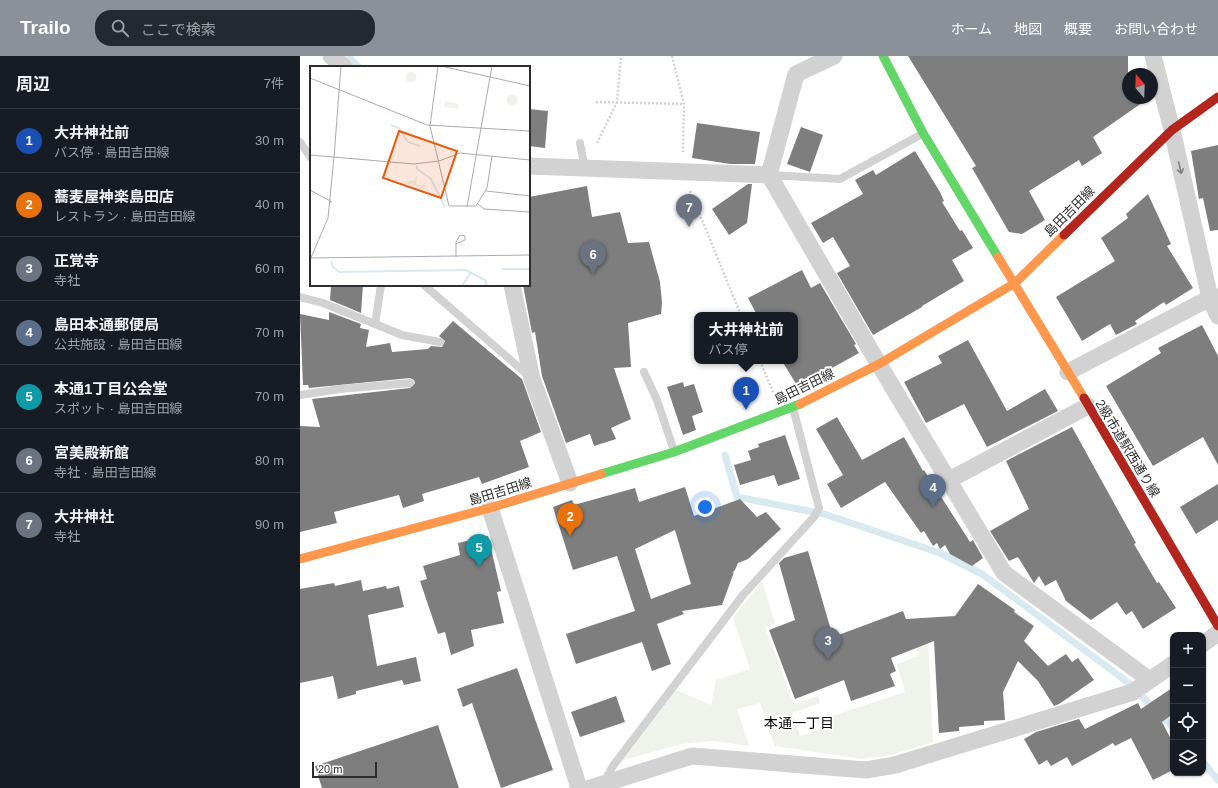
<!DOCTYPE html>
<html lang="ja">
<head>
<meta charset="utf-8">
<style>
	body { margin:0; font-family:Helvetica,"Noto Sans JP",sans-serif; background:#242831; color:#f1f3f6 }
	.controls { position:absolute; right:12px; bottom:12px; display:grid; overflow:hidden; border-radius:8px; box-shadow:0 1px 3px #0004 }
	.controls button { width:36px; height:36px; display:grid; place-items:center; padding:0; border:0; border-bottom:1px solid #363941; background:#171b24; color:#f1f3f6; font:20px sans-serif }
	.compass { position:absolute; left:822px; top:12px; width:36px; height:36px; border-radius:50%; background:#171b24; box-shadow:0 1px 3px #0004; rotate:341deg }
	.scale { position:absolute; left:12px; bottom:10px; width:65px; box-sizing:border-box; padding-left:4px; border:2px solid #2d2d2d; border-top:0; font-size:11px; line-height:14px; white-space:nowrap; color:#2d2d2d; -webkit-text-stroke:3px #fff; paint-order:stroke }
	.you { position:absolute; left:405px; top:451px; width:14px; height:14px; margin:-10px; border:3px solid #fff; border-radius:50%; background:#1a73e8; box-shadow:0 0 0 6px #1a73e833 }
	.badge { display:grid; place-items:center; width:26px; height:26px; border-radius:50%; background:#8c9099; color:#fff; font-size:13px; font-weight:700 }
	.pin { position:absolute; translate:-50% -33px; filter:drop-shadow(0 1px 2px #0008) }
	.pin::after { content:''; position:absolute; top:21px; width:14px; height:12px; background:inherit; clip-path:polygon(0 0,100% 0,50% 100%) }
	.popup { position:absolute; left:394px; top:256px; width:104px; height:52px; box-sizing:border-box; display:grid; place-content:center; border-radius:8px; background:#171b24; filter:drop-shadow(0 1px 3px #0005); font-size:13px; white-space:nowrap; color:#9ea1a6 }
	.popup b { font-size:15px; color:#f1f3f6 }
	.popup::after { content:''; position:absolute; left:50%; top:100%; margin-left:-8px; border:8px solid transparent; border-top-color:#171b24 }
	.list { margin:0; padding:0; list-style:none }
	h2 { display:flex; justify-content:space-between; align-items:center; height:52px; margin:0; padding:0 16px; font-size:17px }
	h2 small { font-size:13px; font-weight:400; color:#9ea1a6 }
	.list li { display:grid; grid-template-columns:26px 1fr auto; gap:12px; align-items:center; box-sizing:border-box; height:64px; padding:0 16px; border-top:1px solid #363941 }
	.list b { display:block; font-size:15px; white-space:nowrap }
	.list p { margin:0; font-size:13px; white-space:nowrap; color:#9ea1a6 }
	.list em { font-size:13px; font-style:normal; color:#9ea1a6 }
	.icon { flex:none; width:22px; height:22px; fill:none; stroke:currentColor; stroke-width:2; stroke-linecap:round; stroke-linejoin:round }
	.map { position:relative; flex:none; width:918px; height:732px; overflow:hidden }
	header { display:flex; align-items:center; gap:24px; box-sizing:border-box; height:56px; padding:0 20px; background:#8c9099; color:#fff }
	header strong { font-size:19px }
	nav { display:flex; gap:22px; margin-inline-start:auto; font-size:14px }
	.search { width:280px; height:36px; background:#242831; display:flex; align-items:center; gap:10px; box-sizing:border-box; padding:0 14px; border-radius:16px; color:#9ea1a6; font-size:15px }
	main { display:flex }
	aside { flex:1; background:#171b24 }
	.map>svg:first-child { display:block }
	.green { fill:#f0f3eb }
	.lines { fill:none; stroke-linecap:round; stroke-linejoin:round }
	.stream { stroke:#d8e9f0; stroke-width:7 }
	.building { fill:#7e7e7e; fill-rule:evenodd }
	.path { stroke:#d2d2d2; stroke-width:2.5; stroke-dasharray:2 2; stroke-linecap:butt }
	.lane { stroke:#d2d2d2; stroke-width:8 }
	.street { stroke:#d2d2d2; stroke-width:17 }
	.fast { stroke:#63d668; stroke-width:9 }
	.slow { stroke:#ff974d; stroke-width:9 }
	.jam { stroke:#b3261e; stroke-width:9 }
	.oneway { stroke:#808080 }
	.labels { text-anchor:middle; stroke-width:4; stroke-linejoin:round; paint-order:stroke }
	.street-label { font-size:13px; fill:#2d2d2d; stroke:#fff }
	.neighbourhood-label { font-size:14px; fill:#000; stroke:#fff }
	.inset-river { fill:none; stroke:#d8e9f0; stroke-width:2 }
	.inset-road { fill:none; stroke:#ababab; stroke-width:1 }
	.view { fill:#e8590c; fill-opacity:0.15; stroke:#e8590c; stroke-width:2 }
	.inset-edge { fill:none; stroke:#2d2d2d; stroke-width:2 }
</style>
</head>
<body>
<header>
<strong>Trailo</strong>
<div class="search"><svg class="icon" aria-label="search" viewBox="0 0 24 24"><circle cx="10" cy="10" r="6"/><path d="M15 15l6 6"/></svg>ここで検索</div>
<nav><a>ホーム</a><a>地図</a><a>概要</a><a>お問い合わせ</a></nav>
</header>
<main>
<aside>
<h2>周辺<small>7件</small></h2>
<ul class="list">
<li><span class="badge" style="background:#1a4fb4">1</span><div><b>大井神社前</b><p>バス停 · 島田吉田線</p></div><em>30 m</em></li>
<li><span class="badge" style="background:#e8710a">2</span><div><b>蕎麦屋神楽島田店</b><p>レストラン · 島田吉田線</p></div><em>40 m</em></li>
<li><span class="badge" style="background:#6b7280">3</span><div><b>正覚寺</b><p>寺社</p></div><em>60 m</em></li>
<li><span class="badge" style="background:#5c6f8a">4</span><div><b>島田本通郵便局</b><p>公共施設 · 島田吉田線</p></div><em>70 m</em></li>
<li><span class="badge" style="background:#0f9aa8">5</span><div><b>本通1丁目公会堂</b><p>スポット · 島田吉田線</p></div><em>70 m</em></li>
<li><span class="badge" style="background:#6b7280">6</span><div><b>宮美殿新館</b><p>寺社 · 島田吉田線</p></div><em>80 m</em></li>
<li><span class="badge" style="background:#6b7280">7</span><div><b>大井神社</b><p>寺社</p></div><em>90 m</em></li>
</ul>
</aside>
<div class="map">
<svg width="918" height="732" viewBox="0 0 918 732">
	<rect width="100%" height="100%" fill="#fff"/>
	<!-- green -->
	<path class="green" d="M462,525l13,42 -10,4 29,77 24,-8 2,7 -28,10 8,23 33,-11 -4,-8 76,-25 -8,-28 22,-8 -8,-28 16,-9 6,123 -43,13 -28,4 -87,-13 -15,-43 -23,6 12,37 -36,-5 -31,3 -59,16 53,-70 35,15 5,-25 34,-11 -17,-51z"/>
	<g class="lines">
		<!-- stream -->
		<path class="stream" d="M48,0l11,11
			M425,399l12,42 87,17 116,39 42,21 144,107 47,46
			M903,706l15,18"/>
	</g>
	<!-- building -->
	<path class="building" d="M608,0h220v42h21l-56,39 9,16 -20,13 -3,-6 -50,31 16,29 -23,14 -13,-2 -37,-64 4,-2z
		M229,53l19,2 -3,37 -16,-2z
		M397,67l63,9 -5,32h-25l-38,-6z
		M501,71l22,8 -13,37 -23,-8z
		M918,89v85l-8,1 -7,-33 -4,1 -8,-48z
		M615,95l25,41 4,9 -2,1 18,29 2,-1 11,18 -21,12 12,21 -42,25v1l-49,28 -36,-62 13,-7 -17,-29 -10,6 -12,-20 52,-29 -8,-14 18,-10 3,5z
		M448,128h4l-5,39 -18,12 -17,-26z
		M287,130l5,31 28,-5 8,31 21,-1 11,40 2,21 -1,11 -33,9 3,44 -17,1 17,51 -20,9 5,11 -22,7 -4,-12 -24,9 -24,-67 -7,-44 -3,1 -9,-48h6v-88z
		M848,138l23,50 -4,2 26,42 -27,17 -2,-3 -29,19 2,3 -21,11 -6,-11 -28,17 -26,-44 59,-36 -14,-23 27,-20 -2,-4z
		M502,214l9,18 9,-5 36,61 -2,1 5,8 -61,34 -16,-26h13v-46h-38l-9,-17z
		M31,229h32l-2,28 -31,-13z
		M29,256l32,12 -1,4 9,2 -3,17 24,-4 2,9 36,-3 3,-3 11,1 3,-6 -6,-5 14,-15 69,58 19,53 -21,9 9,26 -47,17 -3,-7 -57,17 2,7 -21,7 -4,-13 -65,17 3,11 -37,9v-106l20,1 -8,-28 98,-11 5,-5 -1,-3 -4,-2 -101,10 -1,-3h-5l-3,-71 29,6z
		M902,269l16,31v109l-15,-28 -50,29 -47,-80 55,-33 -3,-5z
		M668,284l39,71 38,-22 13,22 -71,36 -23,-43 -38,19 -22,-41 38,-19 -4,-7z
		M383,326l1,5 10,-3 9,28 -11,4 4,14 -13,5 -16,-48z
		M537,361l25,43 42,-23 19,34 1,-1 46,72 3,-2 10,18 -11,8 -22,-12 -5,-9 -5,4 -3,-6 -4,3 -9,-15 -3,2 -36,-51 -44,26 -14,-24 16,-9 -27,-46z
		M772,371l64,116 -2,1 23,39 2,-1 17,26 -33,21 -11,-18 -6,4 -9,-13 -26,18 -25,-19 -10,-21 -11,6 -6,-10 -5,7 -16,-26 -9,4 -19,-30 39,-22 -23,-48z
		M485,379l15,44 -22,7 -4,-11 -34,10 -6,-20 17,-5 -3,-9 11,-4 -1,-3z
		M918,428v36l-22,14 -16,-27z
		M385,431l9,29 46,-17 17,18 9,-5 15,17 -33,30 -10,4 -3,7 -3,3 2,-1 -12,33 -40,6 2,3 -27,10 14,40 -19,7 -10,-29 -66,22 -10,-30 69,-23 -18,-55 -44,14 -20,-63 19,-7 2,5 61,-17 4,14zM375,474l16,54 -40,15 -16,-50z
		M188,480l13,55 -4,1 7,31 -33,7 3,16 -23,9 -6,-23 -7,2 -18,-53 7,-2 -4,-13 37,-11 -2,-12z
		M508,495l25,86 70,-26 3,8 49,-3 23,-32 37,26 -1,2 20,14 -10,15 24,25 18,-12 6,8 6,-4 16,22 -35,24 -5,2 -16,-25 -20,-20 -15,31 2,28 -21,1v4l-25,2v4l-20,2 -5,-92 -43,17 5,13 -6,3 5,12 -44,15 -7,-21 -49,19 -26,-69 26,-10 -16,-57 5,-5z
		M61,524l2,11 23,-5 1,3 12,-3 5,21 -36,8 9,51 39,-9 5,24 -17,4 -2,-5 -46,11v3l-18,5 -5,-23 -33,7v-94l34,-6 1,3z
		M217,612l36,102 -52,18 -29,-85 -9,4 -6,-18z
		M872,632l1,26 -11,8 11,21v27l-20,10 -22,-42 -16,8 -2,-3 -41,23 -5,-9 -16,9 -4,-6 -8,5 -15,-26 12,-7 43,-13 6,10 53,-26 3,6z
		M316,640l9,26 -45,15 -9,-25z
		M138,669l21,63h-137l-7,-22z"/>
	<g class="lines">
		<!-- path -->
		<path class="path" d="M372,0l12,48 -1,48
			M296,46l88,2
			M297,87l20,-41 4,-46
			M390,135l51,124
			M460,305l13,31"/>
		<!-- lane -->
		<path class="lane" d="M0,86l11,16
			M280,87l5,26
			M469,119l71,4 82,-45
			M124,229l105,91
			M0,241l23,6 79,32 38,7
			M75,268l6,-39
			M344,316l13,28 17,51
			M0,339l40,-6 70,-6
			M304,726l9,-16 130,-171 71,-78 5,-9 -26,-100"/>
		<!-- street -->
		<path class="street" d="M31,0l13,11
			M534,0l-38,18 -27,101 102,176 133,222 146,107
			M853,0l19,74 38,168 8,18
			M229,110l240,9
			M212,229l20,94 38,104
			M768,316l142,-74 8,-1
			M649,424l139,-74
			M190,452l89,280
			M903,588l15,-11
			M290,732l102,-32 174,14 29,-5 238,-73 40,-28"/>
		<!-- fast -->
		<path class="fast" d="M583,0l40,77 75,124
			M301,418l73,-22 126,-48"/>
		<!-- slow -->
		<path class="slow" d="M698,201l86,141
			M500,348l79,-40 136,-81 49,-48
			M0,503l190,-51 111,-34"/>
		<!-- jam -->
		<path class="jam" d="M764,179l108,-105 46,-33
			M784,342l134,228"/>
	</g>
	<!-- one-way arrows -->
	<defs><path id="oneway-shaft" d="M-6 0H5M1.5-3L5.5 0L1.5 3" fill="none" stroke-width="1.6" stroke-linecap="round" stroke-linejoin="round"/></defs>
	<use class="oneway" href="#oneway-shaft" transform="translate(880 112) rotate(77)"/>
	<g class="labels">
		<!-- street labels -->
		<g class="street-label">
			<text transform="translate(769 155) rotate(-45)" y="5">島田吉田線</text>
			<text transform="translate(504 330) rotate(-26)" y="5">島田吉田線</text>
			<text transform="translate(828 392) rotate(59)" y="5">2級市道駅西通り線</text>
			<text transform="translate(200 435) rotate(-17)" y="5">島田吉田線</text>
		</g>
		<!-- neighbourhood labels -->
		<g class="neighbourhood-label">
			<text x="499" y="672">本通一丁目</text>
		</g>
	</g>
	<!-- overview -->
	<g transform="translate(10 10)">
		<rect width="220" height="220" fill="#fff"/>
		<path d="M95.5 11a5.5 5.5 0 1 1 11 0a5.5 5.5 0 1 1-11 0ZM196.5 34a5.5 5.5 0 1 1 11 0a5.5 5.5 0 1 1-11 0ZM135,35l14,3 -1,5 -14,-2zM107,109l-1,10h7l3,-4 -2,8 -10,-4v-3l-2,3 -8,-2 10,-3z" fill="#f0f3eb"/>
		<path class="inset-river" d="M81,59l8,3 9,14 12,4M107,100v3l14,10 14,28M21,195l2,6 6,5 127,-2 19,10 2,6M192,203h28M152,220l9,-14"/>
		<path class="inset-road" d="M128,0l-8,60 19,80h27l11,-18 5,-32M131,0l89,20M0,12l117,47 103,6M0,89l104,9 25,-3 21,-8 70,7M24,91l7,-91M0,124l22,12M176,125l44,5M168,138l6,5 46,3M157,141l25,-141M146,178l9,-4v-4l-5,-1 -4,7v15M1,192l219,-3M0,194l18,-42 6,-61"/>
		<path class="view" d="M89,65l58,20 -16,47 -58,-20z"/>
		<rect width="220" height="220" class="inset-edge"/>
	</g>
</svg>
<div class="controls">
<button>+</button>
<button>−</button>
<button><svg class="icon" aria-label="locate" viewBox="0 0 24 24"><circle cx="12" cy="12" r="6"/><path d="M12 2v4M12 18v4M2 12h4M18 12h4"/></svg></button>
<button><svg class="icon" aria-label="layers" viewBox="0 0 24 24"><path d="M12 4l9 5-9 5-9-5zM3 14l9 5 9-5"/></svg></button>
</div>
<svg class="compass" viewBox="-18 -18 36 36"><path d="M0-13l5 13h-10z" fill="#e53935"/><path d="M0 13l5-13h-10z" fill="#9ea1a6"/></svg>
<div class="scale">20 m</div>
<div class="you"></div>
<div class="pin badge" style="left:446px;top:354px;background:#1a4fb4">1</div>
<div class="popup"><b>大井神社前</b>バス停</div>
<div class="pin badge" style="left:270px;top:480px;background:#e8710a">2</div>
<div class="pin badge" style="left:528px;top:604px;background:#6b7280">3</div>
<div class="pin badge" style="left:633px;top:451px;background:#5c6f8a">4</div>
<div class="pin badge" style="left:179px;top:511px;background:#0f9aa8">5</div>
<div class="pin badge" style="left:293px;top:218px;background:#6b7280">6</div>
<div class="pin badge" style="left:389px;top:171px;background:#6b7280">7</div>
</div>
</main>
</body>
</html>
